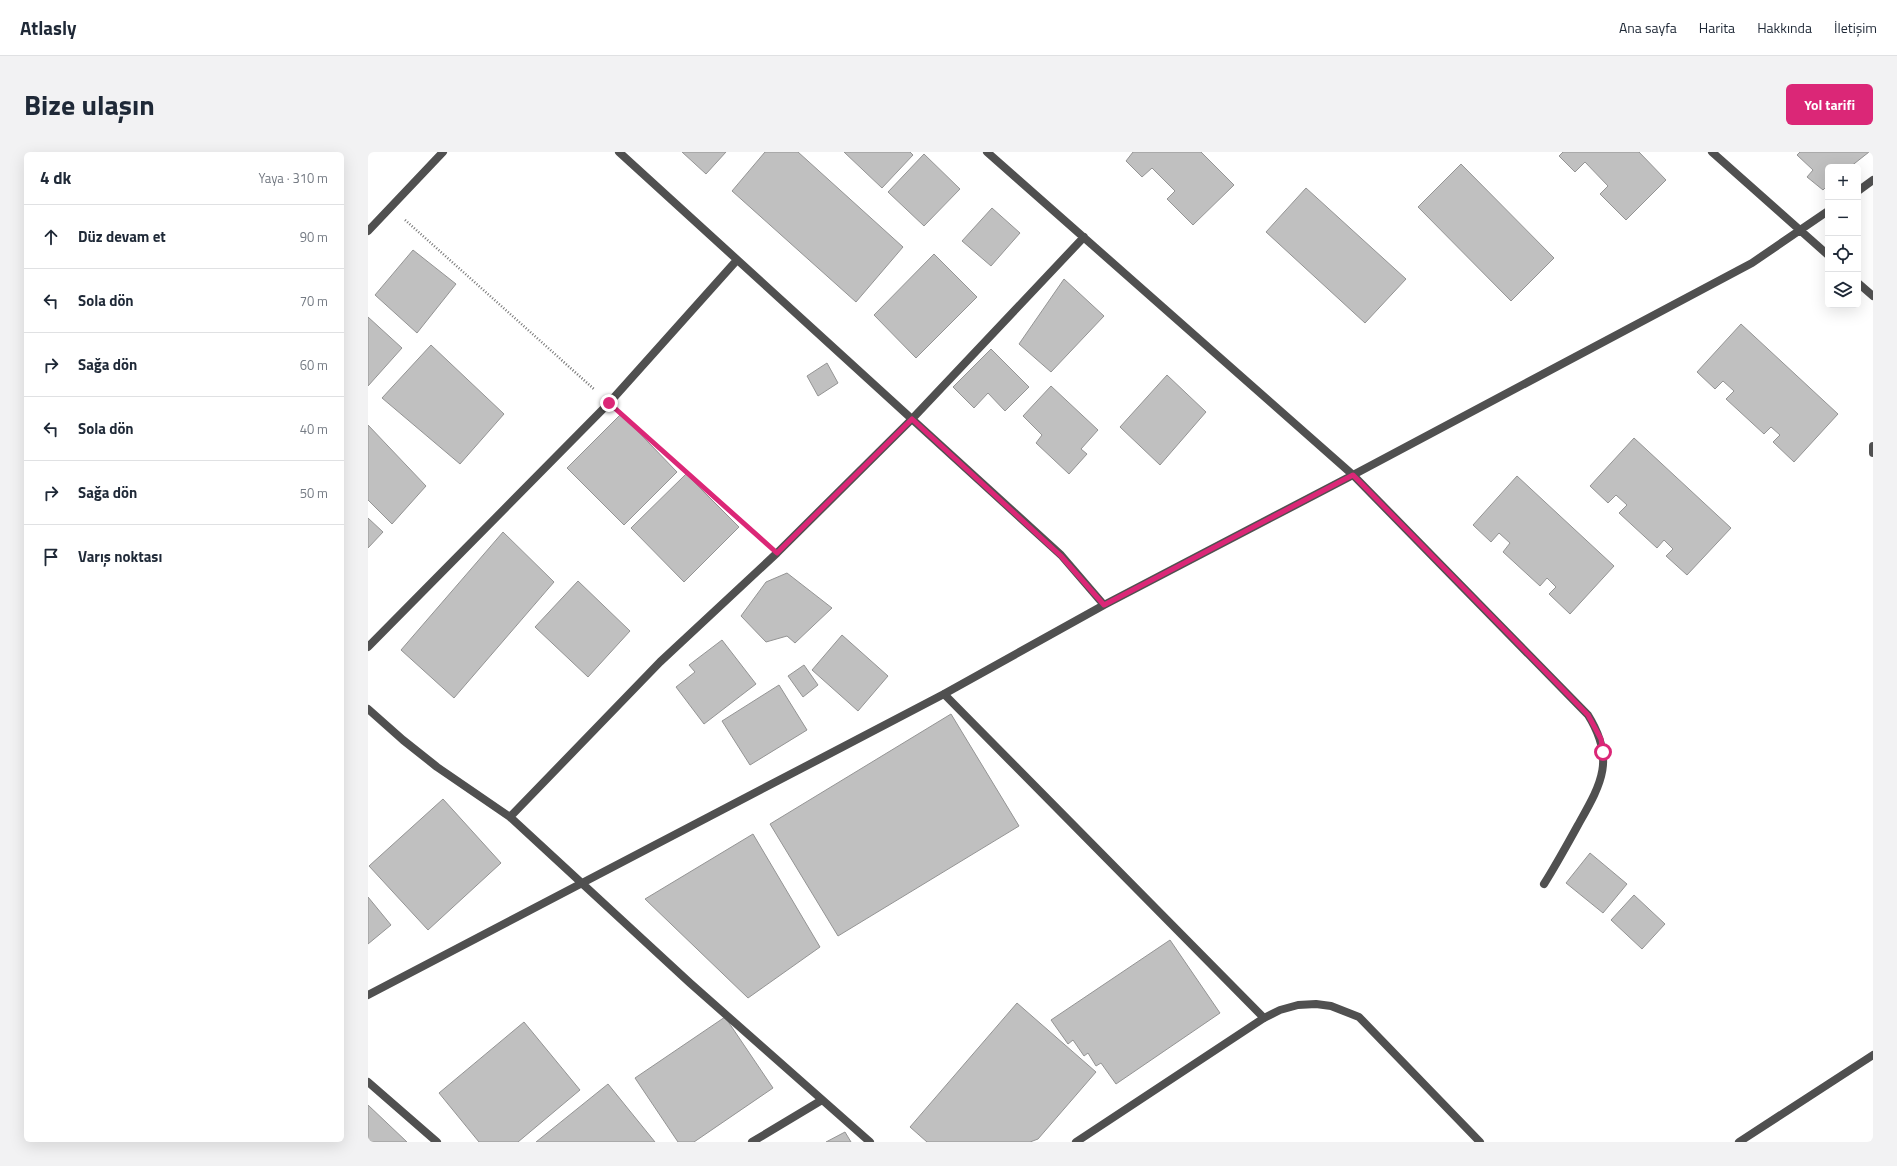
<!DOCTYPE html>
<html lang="tr">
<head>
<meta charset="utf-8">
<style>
	body { margin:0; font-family:"Titillium Web",sans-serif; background:#f2f2f3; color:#1f2937 }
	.controls { position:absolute; right:12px; top:12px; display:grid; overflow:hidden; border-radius:6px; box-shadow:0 4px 16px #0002 }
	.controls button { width:36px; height:36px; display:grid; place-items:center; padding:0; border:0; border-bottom:1px solid #e0e1e3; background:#fff; color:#1f2937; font:20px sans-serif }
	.stop { position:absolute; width:12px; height:12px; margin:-9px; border:3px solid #db2777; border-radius:50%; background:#fff }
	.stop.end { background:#db2777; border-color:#fff; box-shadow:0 1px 4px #0008 }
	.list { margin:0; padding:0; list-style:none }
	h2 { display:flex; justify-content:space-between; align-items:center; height:52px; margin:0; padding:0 16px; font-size:17px }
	h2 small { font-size:13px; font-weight:400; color:#747a83 }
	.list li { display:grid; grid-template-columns:26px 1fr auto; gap:12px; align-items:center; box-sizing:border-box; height:64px; padding:0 16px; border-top:1px solid #e0e1e3 }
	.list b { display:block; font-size:15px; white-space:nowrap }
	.list em { font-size:13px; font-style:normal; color:#747a83 }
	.icon { flex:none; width:22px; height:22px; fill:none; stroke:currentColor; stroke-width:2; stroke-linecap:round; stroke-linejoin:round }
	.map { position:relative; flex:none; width:1505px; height:990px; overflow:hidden; border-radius:6px }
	header { display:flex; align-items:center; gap:24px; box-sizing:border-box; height:56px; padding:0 20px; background:#fff; border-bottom:1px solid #e0e1e3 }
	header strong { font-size:19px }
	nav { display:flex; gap:22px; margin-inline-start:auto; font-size:14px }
	.intro { display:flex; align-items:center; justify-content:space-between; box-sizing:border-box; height:96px; padding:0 24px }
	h1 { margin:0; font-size:28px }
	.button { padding:10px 18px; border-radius:6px; background:#db2777; color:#fff; font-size:14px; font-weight:700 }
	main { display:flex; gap:24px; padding:0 24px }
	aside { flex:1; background:#fff; border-radius:6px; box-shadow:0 4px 16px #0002 }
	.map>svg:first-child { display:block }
	.building { fill:#c0c0c0; stroke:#949494 }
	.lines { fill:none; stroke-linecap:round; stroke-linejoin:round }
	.path { stroke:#727272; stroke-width:2.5; stroke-dasharray:1 2; stroke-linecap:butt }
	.lane { stroke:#505050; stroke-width:8 }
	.street { stroke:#505050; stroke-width:8 }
	.route { stroke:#db2777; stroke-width:5 }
</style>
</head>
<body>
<header>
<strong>Atlasly</strong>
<nav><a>Ana sayfa</a><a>Harita</a><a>Hakkında</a><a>İletişim</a></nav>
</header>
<div class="intro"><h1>Bize ulaşın</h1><a class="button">Yol tarifi</a></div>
<main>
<aside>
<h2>4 dk<small>Yaya · 310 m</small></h2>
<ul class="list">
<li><svg class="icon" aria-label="ahead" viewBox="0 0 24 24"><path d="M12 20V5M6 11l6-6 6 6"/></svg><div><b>Düz devam et</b></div><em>90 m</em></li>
<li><svg class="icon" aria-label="left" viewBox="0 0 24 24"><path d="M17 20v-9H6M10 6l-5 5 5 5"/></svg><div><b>Sola dön</b></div><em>70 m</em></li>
<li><svg class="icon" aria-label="right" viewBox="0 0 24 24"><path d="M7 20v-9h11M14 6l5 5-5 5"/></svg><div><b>Sağa dön</b></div><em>60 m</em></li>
<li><svg class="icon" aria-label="left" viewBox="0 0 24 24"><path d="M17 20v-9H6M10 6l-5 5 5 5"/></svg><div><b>Sola dön</b></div><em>40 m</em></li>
<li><svg class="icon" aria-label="right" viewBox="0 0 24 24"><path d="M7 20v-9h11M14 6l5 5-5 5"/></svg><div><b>Sağa dön</b></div><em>50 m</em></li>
<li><svg class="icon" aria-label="arrive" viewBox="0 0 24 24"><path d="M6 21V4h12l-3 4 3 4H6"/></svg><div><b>Varış noktası</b></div></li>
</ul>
</aside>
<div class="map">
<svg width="1505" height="990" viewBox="0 0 1505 990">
	<rect width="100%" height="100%" fill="#fff"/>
	<!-- building -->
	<path class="building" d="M314,0h44l-20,22z
		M397,0h33l105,95 -47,55 -124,-111z
		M476,0h66l3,3 -31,33z
		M765,0h68l33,33 -41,40 -26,-26 8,-8 -23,-23 -10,9 -16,-16z
		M1195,0h76l27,28 -40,40 -26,-26 8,-8 -23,-24 -10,10 -16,-16z
		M1432,0h69l-19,15h-22v18l-5,5 -16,-13 6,-7 -16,-15z
		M556,2l36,35 -36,37 -36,-34z
		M1093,12l93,94 -43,43 -93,-94z
		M938,36l100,91 -41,44 -99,-91z
		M624,56l28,25 -29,33 -29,-25z
		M45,98l43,34 -39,49 -42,-38z
		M566,102l43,43 -61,61 -42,-43z
		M696,127l40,37 -53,56 -32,-28z
		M0,165l34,31 -34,38z
		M1373,172l97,90 -44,48 -21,-20 7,-7 -9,-8 -7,7 -38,-35 8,-8 -11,-10 -8,8 -18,-17z
		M63,193l73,69 -44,50 -78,-66z
		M623,197l38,38 -24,24 -17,-18 -14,15 -21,-21z
		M459,211l11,20 -20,13 -11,-20z
		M799,223l39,37 -46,53 -40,-38z
		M683,234l47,44 -17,19 6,5 -18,20 -33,-31 6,-8 -19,-19z
		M253,262l56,58 -53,53 -57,-57z
		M0,273l58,61 -34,38 -24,-24z
		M1266,286l97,90 -44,47 -21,-19 7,-7 -9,-9 -7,8 -38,-35 8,-8 -11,-10 -8,8 -18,-17z
		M318,322l53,53 -55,55 -53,-54z
		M1149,324l97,90 -44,48 -21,-20 7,-7 -9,-9 -7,8 -37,-34 7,-9 -11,-10 -8,9 -18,-17z
		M0,366l15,14 -15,16z
		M135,380l51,50 -100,116 -53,-48z
		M419,421l45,35 -37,35 -8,-7 -21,6 -25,-26 25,-34z
		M210,429l52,50 -42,46 -53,-50z
		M474,483l46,41 -30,35 -46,-41z
		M354,488l34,44 -52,40 -28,-37 19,-15 -6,-7z
		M436,513l14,20 -15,12 -15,-21z
		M411,533l28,45 -57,35 -28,-44z
		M583,562l68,112 -181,110 -68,-112z
		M75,647l58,64 -73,67 -59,-64z
		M385,682l67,113 -72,51 -103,-99z
		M1222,701l37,31 -24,29 -37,-30z
		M1266,743l31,29 -23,25 -31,-29z
		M0,745l23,28 -23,19z
		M802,788l50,73 -104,71 -15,-21 -5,3 -8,-13 -4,3 -11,-16 -5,4 -17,-24z
		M649,851l79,69 -58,67 -8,3h-103l-17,-15z
		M357,865l48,71 -79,54h-16l-43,-64z
		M156,870l56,68 -62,52h-39l-40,-49z
		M240,932l47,58h-119z
		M0,953l39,37h-39z
		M477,980l6,10h-25z"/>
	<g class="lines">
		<!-- path -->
		<path class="path" d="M37,68l190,170
			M255,263l140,126"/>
		<!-- lane -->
		<path class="lane" d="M985,323l235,240c28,45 13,69 -10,110 -11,20 -22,40 -34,59
			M896,866l16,-8 18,-5 18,-1 15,2 28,11 121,125"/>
		<!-- street -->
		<path class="street" d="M619,0l366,323 399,-212 76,-52
			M1344,0l116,103
			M1490,39l15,-11
			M0,79l75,-79
			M1490,131l15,13
			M1505,294v7
			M736,453l249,-130
			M0,495l241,-244 128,-143
			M576,542l320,324 -188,124
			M0,557l35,31 34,27 73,50 180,166 180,159
			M142,665l150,-155 117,-109 135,-134 172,-182
			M0,843l576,-301 160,-89 -43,-50 -442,-403
			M0,930l69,60
			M384,990l70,-42
			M1371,990l134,-87"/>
	</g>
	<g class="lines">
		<!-- route -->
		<path class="route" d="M241,251l168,150 135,-134 149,137 43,49 249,-130 235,240 13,24 2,13"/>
	</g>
</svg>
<div class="controls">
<button>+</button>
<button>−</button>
<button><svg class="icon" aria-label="locate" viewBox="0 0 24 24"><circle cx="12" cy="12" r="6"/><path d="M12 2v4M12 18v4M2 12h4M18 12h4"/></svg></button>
<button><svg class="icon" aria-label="layers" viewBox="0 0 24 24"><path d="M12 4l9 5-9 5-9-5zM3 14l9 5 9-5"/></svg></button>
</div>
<div class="stop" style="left:1235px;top:600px"></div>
<div class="stop end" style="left:241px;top:251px"></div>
</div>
</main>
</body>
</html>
